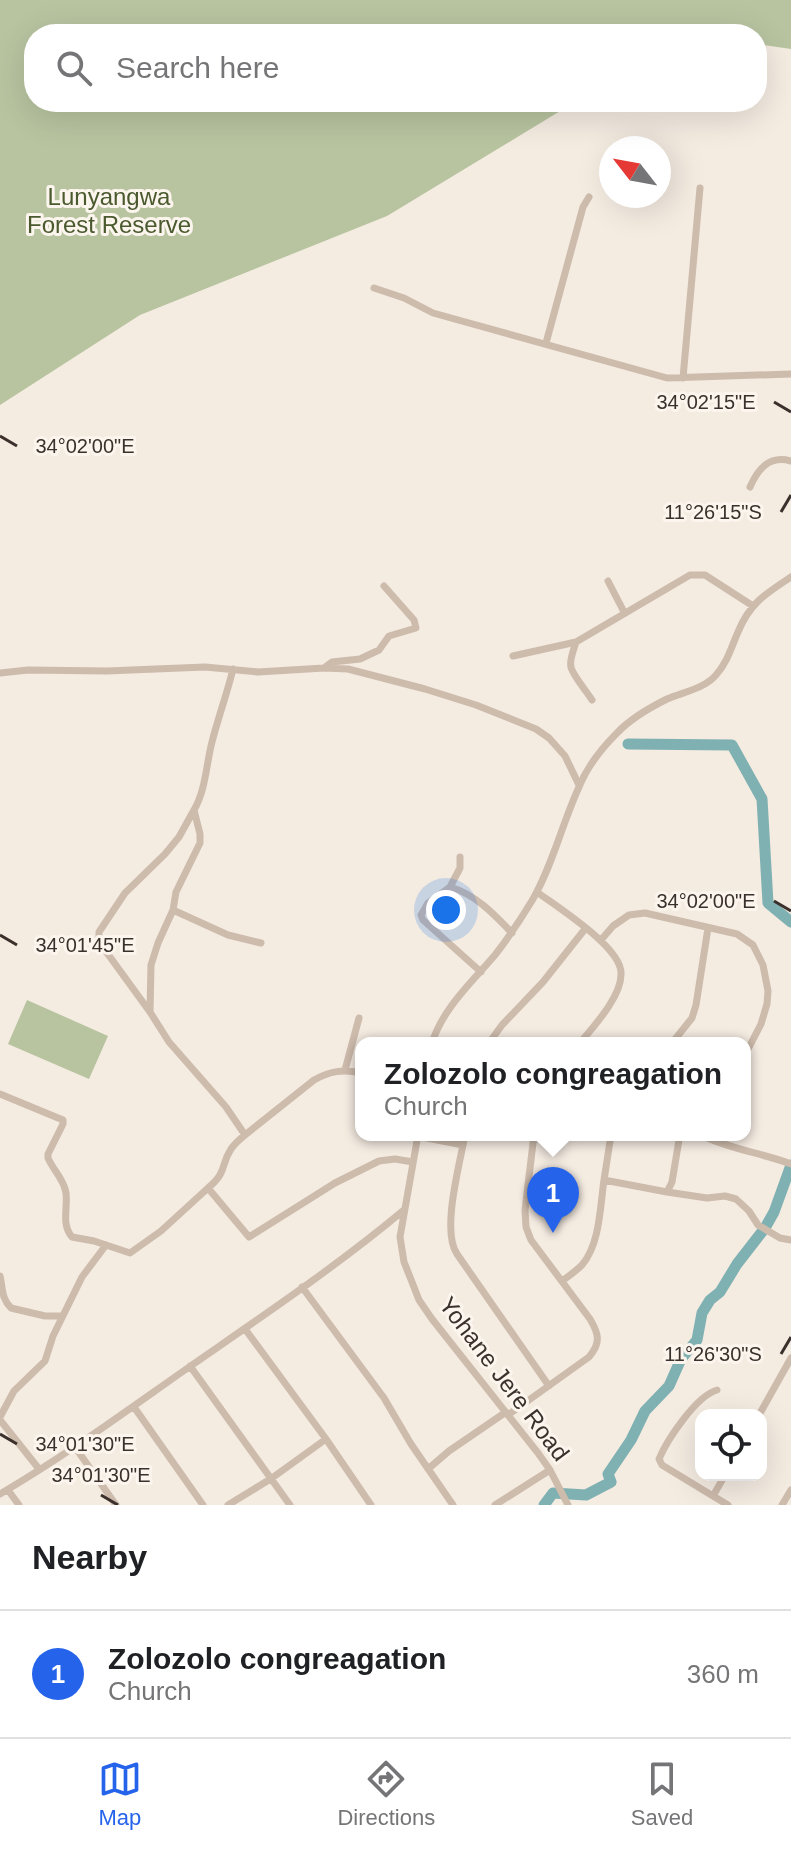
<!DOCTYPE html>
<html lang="en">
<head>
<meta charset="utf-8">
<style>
	body { margin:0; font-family:Helvetica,sans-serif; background:#f6f6f6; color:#202124 }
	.controls { position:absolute; right:24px; bottom:24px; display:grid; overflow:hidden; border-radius:16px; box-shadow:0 8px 32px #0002 }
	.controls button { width:72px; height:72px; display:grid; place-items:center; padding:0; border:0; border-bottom:2px solid #e0e0e0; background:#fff; color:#202124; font:40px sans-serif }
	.compass { position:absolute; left:599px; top:136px; width:72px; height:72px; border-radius:50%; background:#fff; box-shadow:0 8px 32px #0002; rotate:301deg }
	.you { position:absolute; left:446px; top:910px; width:28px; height:28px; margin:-20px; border:6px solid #fff; border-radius:50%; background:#1a73e8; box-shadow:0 0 0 12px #1a73e833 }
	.badge { display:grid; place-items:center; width:52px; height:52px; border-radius:50%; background:#2563eb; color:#fff; font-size:26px; font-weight:700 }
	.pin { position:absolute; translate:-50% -66px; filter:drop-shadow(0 2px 4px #0008) }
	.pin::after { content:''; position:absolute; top:42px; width:28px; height:24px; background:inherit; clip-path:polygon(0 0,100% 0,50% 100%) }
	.popup { position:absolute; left:355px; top:1037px; width:396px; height:104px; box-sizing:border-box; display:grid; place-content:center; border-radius:16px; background:#fff; filter:drop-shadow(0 2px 6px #0005); font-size:26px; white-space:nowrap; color:#757577 }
	.popup b { font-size:30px; color:#202124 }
	.popup::after { content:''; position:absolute; left:50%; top:100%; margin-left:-16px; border:16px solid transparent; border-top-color:#fff }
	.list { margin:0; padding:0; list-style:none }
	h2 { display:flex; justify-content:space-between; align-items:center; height:104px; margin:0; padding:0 32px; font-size:34px }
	h2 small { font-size:26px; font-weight:400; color:#757577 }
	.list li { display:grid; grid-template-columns:52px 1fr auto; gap:24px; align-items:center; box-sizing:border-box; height:128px; padding:0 32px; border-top:2px solid #e0e0e0 }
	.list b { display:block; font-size:30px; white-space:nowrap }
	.list p { margin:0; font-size:26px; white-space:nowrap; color:#757577 }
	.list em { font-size:26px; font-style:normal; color:#757577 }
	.icon { flex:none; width:44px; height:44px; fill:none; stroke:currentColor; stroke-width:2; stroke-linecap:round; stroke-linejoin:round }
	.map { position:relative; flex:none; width:791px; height:1505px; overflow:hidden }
	.search { position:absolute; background:#fff; box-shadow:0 8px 32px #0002; left:24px; right:24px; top:24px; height:88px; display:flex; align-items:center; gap:20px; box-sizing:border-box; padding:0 28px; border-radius:32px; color:#757577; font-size:30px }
	.sheet { height:232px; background:#fff }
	nav { display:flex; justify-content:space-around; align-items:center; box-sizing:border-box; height:112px; border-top:2px solid #e0e0e0; background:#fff; font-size:22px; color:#757577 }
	nav a { display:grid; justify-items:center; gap:4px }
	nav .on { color:#2563eb }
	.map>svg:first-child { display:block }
	.green { fill:#b8c4a0 }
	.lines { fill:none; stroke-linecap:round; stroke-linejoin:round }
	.river { stroke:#7fb0b2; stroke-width:11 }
	.street { stroke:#cdbbac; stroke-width:7 }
	.ticks { fill:none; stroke:#3b302b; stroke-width:3 }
	.labels { text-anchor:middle; stroke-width:6; stroke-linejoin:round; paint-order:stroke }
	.park-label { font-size:24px; fill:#4a5a2e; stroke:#fbf5ee }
	.street-label { font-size:24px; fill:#3b302b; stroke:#fbf5ee }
	.ticks-label { font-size:20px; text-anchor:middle; fill:#3b302b; stroke:#fbf5ee; stroke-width:6; stroke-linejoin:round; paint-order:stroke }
</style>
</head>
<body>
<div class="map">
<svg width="791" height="1505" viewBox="0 0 791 1505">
	<rect width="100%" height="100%" fill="#f4ebe1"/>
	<!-- green -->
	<path class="green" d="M0,0h791v49l-34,-5v-10h-723v68h541l-188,114 -247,99 -140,90z
		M27,1000l81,36 -19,43 -81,-35z"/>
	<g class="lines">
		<!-- river -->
		<path class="river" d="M628,744l104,1 30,54 6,104 23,19
			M544,1505l9,-12 33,2 25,-13 -3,-8 23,-34 14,-29 24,-25 12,-27 16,-19 5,-27 8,-13 10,-8 17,-28 28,-36 9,-16 17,-47"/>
		<!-- street -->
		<path class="street" d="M374,288l30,10 29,15 234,65 124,-4
			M546,343l37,-136 6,-10
			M683,378l17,-190
			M750,487c8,-18 19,-32 41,-26
			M608,581l16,31
			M576,642c-2,7 -7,18 -5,25 1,7 16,25 21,33
			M513,656l63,-14 114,-67h15l48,31
			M324,668l8,-6 28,-3 19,-9 10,-14 27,-8 -2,-8 -30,-34
			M233,669c-6,25 -15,49 -21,73 -6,23 -6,47 -18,68l6,24v9l-24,49 -3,18 -15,33 -7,22 -1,47 19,30 57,65 19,28 69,-55c16,-9 29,-11 47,-7
			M0,673l28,-3 79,1 98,-4 53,5 66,-4 24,1 77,20 51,16 60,24 13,9 16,18 14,29
			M450,887l10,-19v-11
			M537,892c20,15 84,55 84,81 1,23 -27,53 -41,70
			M173,910l55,25 33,8
			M601,940l12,-14 16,-11 16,-2 92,21 16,11 10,20 5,26 -1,13 -6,20 -16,31
			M481,972l-58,-52 -2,-5 7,-12 22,-16c25,7 44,27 62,46
			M150,1012l-48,-66 -3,-7v-7l26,-39 40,-39 14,-17 15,-27
			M432,1043c11,-35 40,-61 63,-88 14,-18 26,-36 38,-56 20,-35 29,-75 46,-112 8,-20 23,-39 38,-54 14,-15 32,-25 50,-34 16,-7 37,-10 49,-24 11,-12 15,-27 22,-43 12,-29 27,-38 53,-55
			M489,1043l13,-18 41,-43 42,-53
			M672,1043l20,-25 4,-13 12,-77
			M345,1070l14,-52
			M0,1094l63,26v4l-15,30v4c5,12 16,21 18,35 2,15 -5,31 6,44l22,4 36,12 31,-22 47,-43
			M245,1135c-5,4 -10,8 -14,14 -11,17 -3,22 -23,39l41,49 86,-54 44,-22 16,-2 18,3
			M418,1135l-18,102 4,25 6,15 9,23 13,19 106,134 12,17 18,35
			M465,1135c-5,28 -24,96 -8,119l92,132
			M701,1135c28,14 61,18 90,29
			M417,1136l46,9
			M604,1180l7,-45
			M667,1192l40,6 18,-2 11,3 13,12 9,14 22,13 11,2
			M0,1276c3,12 1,22 11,32l34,8h17
			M562,1281c7,-5 14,-10 20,-16 18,-21 18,-58 22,-85l63,12 5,-10 7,-42 3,-5
			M302,1287l82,111 27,46 42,61
			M190,1366l100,139
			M134,1407l69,98
			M508,1415l81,-58c12,-14 10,-23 1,-38l-59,-79 -5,-13 -1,-17 9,-75
			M759,1415l32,-57
			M0,1417l14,-26 31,-30 8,-25 29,-59 24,-32
			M0,1420l39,49
			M326,1439l45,66
			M75,1447l41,58
			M428,1469l21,-18 57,-39
			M725,1475l-12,21 15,9
			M8,1490l11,15
			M0,1494c67,-39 129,-85 192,-129 72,-50 145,-99 212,-155
			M713,1496l-51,-31 -3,-6c8,-19 37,-63 58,-69
			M228,1505l44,-27 54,-39 -81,-110
			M495,1505l55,-35
			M782,1505l9,-15"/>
	</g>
	<!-- ticks -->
	<path class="ticks" d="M774,402l17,10M0,436l17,10M781,512l10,-17M774,901l17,10M0,935l17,10M781,1354l10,-17M0,1434l17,10M101,1495l17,10"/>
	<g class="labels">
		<!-- park labels -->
		<g class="park-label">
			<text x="109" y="205">Lunyangwa<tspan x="109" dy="28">Forest Reserve</tspan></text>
		</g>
		<!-- street labels -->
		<g class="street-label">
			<text transform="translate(504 1379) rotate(53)" y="8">Yohane Jere Road</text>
		</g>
	</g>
	<g class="ticks-label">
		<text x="706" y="409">34°02'15"E</text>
		<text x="85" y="453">34°02'00"E</text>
		<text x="713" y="519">11°26'15"S</text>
		<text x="706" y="908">34°02'00"E</text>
		<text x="85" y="952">34°01'45"E</text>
		<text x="713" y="1361">11°26'30"S</text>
		<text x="85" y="1451">34°01'30"E</text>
		<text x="101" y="1482">34°01'30"E</text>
	</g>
</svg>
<div class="controls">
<button><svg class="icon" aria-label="locate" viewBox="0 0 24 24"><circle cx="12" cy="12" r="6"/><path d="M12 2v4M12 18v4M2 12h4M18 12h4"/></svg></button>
</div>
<svg class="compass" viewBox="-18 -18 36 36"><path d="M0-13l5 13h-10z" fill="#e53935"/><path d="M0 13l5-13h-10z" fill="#757577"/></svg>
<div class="you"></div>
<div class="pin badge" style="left:553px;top:1233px">1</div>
<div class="popup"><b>Zolozolo congreagation</b>Church</div>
<div class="search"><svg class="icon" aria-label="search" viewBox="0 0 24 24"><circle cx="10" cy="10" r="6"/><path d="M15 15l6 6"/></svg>Search here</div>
</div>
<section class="sheet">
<h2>Nearby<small></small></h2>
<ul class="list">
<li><span class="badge">1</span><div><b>Zolozolo congreagation</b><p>Church</p></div><em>360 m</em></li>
</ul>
</section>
<nav>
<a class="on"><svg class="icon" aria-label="map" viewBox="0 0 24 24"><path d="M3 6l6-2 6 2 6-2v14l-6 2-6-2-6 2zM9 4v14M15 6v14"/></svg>Map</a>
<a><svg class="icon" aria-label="directions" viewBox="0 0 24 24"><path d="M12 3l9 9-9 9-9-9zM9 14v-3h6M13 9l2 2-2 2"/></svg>Directions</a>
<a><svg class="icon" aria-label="saved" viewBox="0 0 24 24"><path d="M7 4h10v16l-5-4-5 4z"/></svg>Saved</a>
</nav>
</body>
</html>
